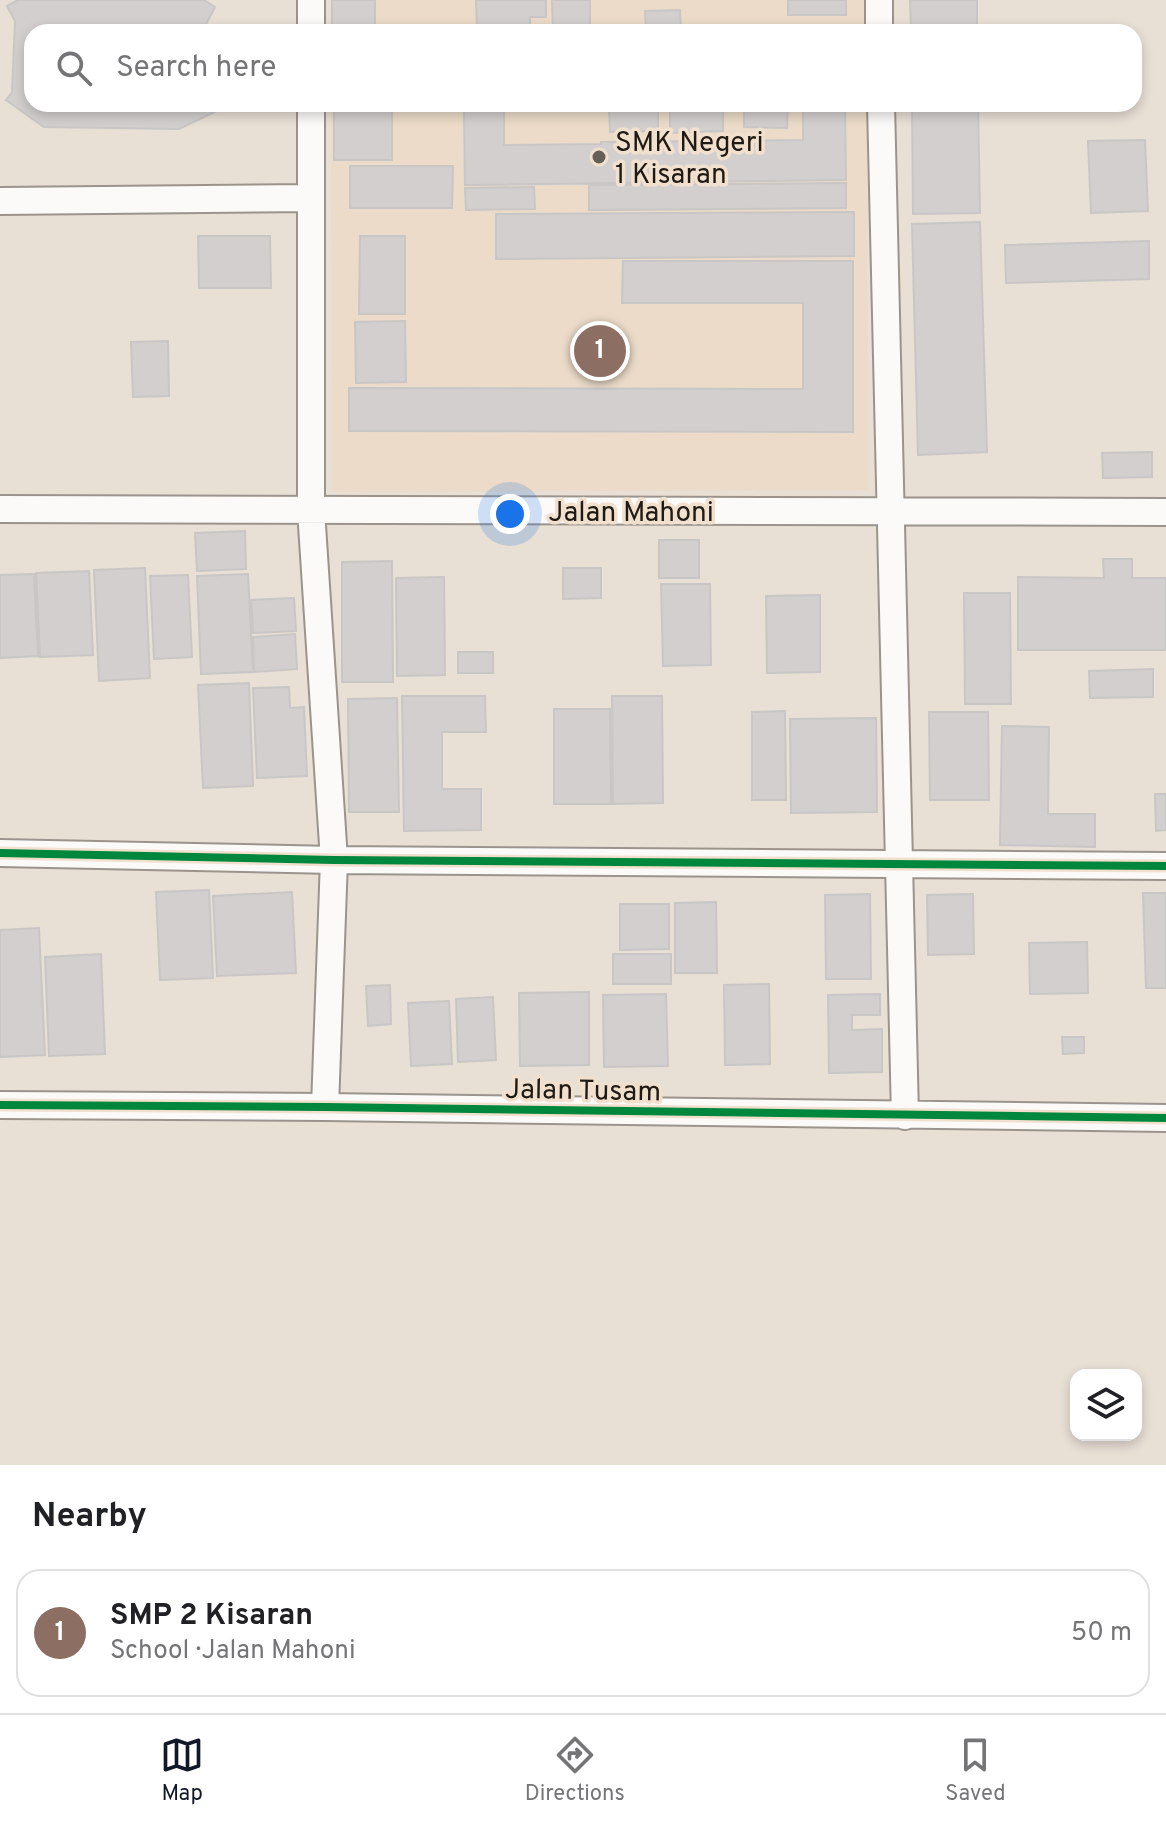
<!DOCTYPE html>
<html lang="en">
<head>
<meta charset="utf-8">
<style>
	body { margin:0; font-family:Overpass,sans-serif; background:#f2f2f2; color:#202124 }
	.controls { position:absolute; right:24px; bottom:24px; display:grid; overflow:hidden; border-radius:16px; box-shadow:0 4px 12px #0003 }
	.controls button { width:72px; height:72px; display:grid; place-items:center; padding:0; border:0; border-bottom:2px solid #e0e0e0; background:#fff; color:#202124; font:40px sans-serif }
	.you { position:absolute; left:510px; top:514px; width:28px; height:28px; margin:-20px; border:6px solid #fff; border-radius:50%; background:#1a73e8; box-shadow:0 0 0 12px #1a73e833 }
	.badge { display:grid; place-items:center; width:52px; height:52px; border-radius:50%; background:#111827; color:#fff; font-size:26px; font-weight:700 }
	.pin { position:absolute; translate:-50% -50%; border:4px solid #fff; box-shadow:0 2px 8px #0006 }
	.list { margin:0; padding:0; list-style:none }
	h2 { display:flex; justify-content:space-between; align-items:center; height:104px; margin:0; padding:0 32px; font-size:34px }
	h2 small { font-size:26px; font-weight:400; color:#757577 }
	.list li { display:grid; grid-template-columns:52px 1fr auto; gap:24px; align-items:center; box-sizing:border-box; height:128px; margin:0 16px 16px; padding:0 16px; border:2px solid #e0e0e0; border-radius:24px }
	.list b { display:block; font-size:30px; white-space:nowrap }
	.list p { margin:0; font-size:26px; white-space:nowrap; color:#757577 }
	.list em { font-size:26px; font-style:normal; color:#757577 }
	.icon { flex:none; width:44px; height:44px; fill:none; stroke:currentColor; stroke-width:2; stroke-linecap:round; stroke-linejoin:round }
	.map { position:relative; flex:none; width:1166px; height:1465px; overflow:hidden }
	.search { position:absolute; background:#fff; box-shadow:0 4px 12px #0003; left:24px; right:24px; top:24px; height:88px; display:flex; align-items:center; gap:20px; box-sizing:border-box; padding:0 28px; border-radius:24px; color:#757577; font-size:30px }
	.sheet { height:248px; background:#fff }
	nav { display:flex; justify-content:space-around; align-items:center; box-sizing:border-box; height:112px; border-top:2px solid #e0e0e0; background:#fff; font-size:22px; color:#757577 }
	nav a { display:grid; justify-items:center; gap:4px }
	nav .on { color:#111827 }
	.map>svg:first-child { display:block }
	.built { fill:#ebdbc8 }
	.building { fill:#d3cfcf; stroke:#c9c6c6; stroke-width:2 }
	.lines { fill:none; stroke-linecap:round; stroke-linejoin:round }
	.street-casing { stroke:#9b948d; stroke-width:30 }
	.street { stroke:#fcfaf9; stroke-width:26 }
	.cycleway-casing { stroke:#f0e0cd; stroke-width:13 }
	.cycleway { stroke:#00873e; stroke-width:8 }
	.poi-dot { fill:#655f57; stroke:#f0e0cd; stroke-width:3 }
	.labels { text-anchor:middle; stroke-width:7; stroke-linejoin:round; paint-order:stroke }
	.poi-label { font-size:28px; fill:#1f1a13; stroke:#f0e0cd; text-anchor:start }
	.street-label { font-size:28px; fill:#1f1a13; stroke:#f0e0cd }
</style>
</head>
<body>
<div class="map">
<svg width="1166" height="1465" viewBox="0 0 1166 1465">
	<rect width="100%" height="100%" fill="#e8dfd5"/>
	<!-- built -->
	<path class="built" d="M330,0h536v32h-536z
		M331,104h536l1,386 -536,2z"/>
	<!-- building -->
	<path class="building" d="M18,0h186l11,7 -13,25h-170v72h189l2,4 -44,21 -135,-2 -38,-27 6,-8 3,-71 -8,-15z
		M332,0h43v32h-43z
		M476,0h70v17h-16v15h-53z
		M552,0h38v32h-37z
		M788,0h58v15h-58z
		M910,0h67v32h-66z
		M680,10l1,19 -35,1 -1,-19z
		M334,104h58v56h-58z
		M609,104h49v27l-48,1z
		M670,104h53v27l-53,2z
		M744,104h44l-1,24 -43,-1z
		M912,104h66l2,109 -67,1z
		M845,106l1,74 -381,5 -1,-75h40v35l97,-1v-2l202,-2v-33z
		M1145,140l3,71 -57,2 -3,-72z
		M350,166h103l-1,42h-102z
		M846,183v25l-257,2v-25z
		M534,187l1,22 -69,1 -1,-22z
		M854,212v44l-358,3v-45z
		M980,222l7,230 -69,3 -6,-231z
		M198,236h72l1,52h-72z
		M360,236h45v78h-46z
		M1149,241v38l-143,4 -1,-38z
		M623,261h230v171l-504,-1v-43l454,1v-86h-181z
		M405,321l1,61 -50,1 -1,-61z
		M168,341l1,55 -36,1 -2,-55z
		M1152,452v25l-49,1 -1,-25z
		M245,531l1,38 -49,2 -2,-38z
		M659,540h40v38h-40z
		M1103,559h29v19h34v72h-148v-73l86,1z
		M392,561l1,121h-51v-120z
		M145,568l5,110 -51,3 -5,-111z
		M563,568h38v30l-38,1z
		M89,571l4,84 -53,2 -4,-84z
		M34,574l4,82 -38,2v-83z
		M248,574l5,98 -52,2 -4,-98z
		M188,575l4,82 -38,2 -4,-83z
		M444,577l1,98 -48,1 -1,-98z
		M661,584h49l1,81 -48,1z
		M964,593h46l1,111h-46z
		M820,595v77l-53,1 -1,-77z
		M294,598l2,33 -43,2 -2,-33z
		M295,634l2,35 -43,3 -1,-35z
		M458,652h35v21h-35z
		M1153,669v28l-63,1 -1,-27z
		M249,683l4,103 -50,2 -5,-103z
		M289,687l1,21 14,-1 3,69 -50,2 -4,-90z
		M402,696h83l1,36h-44v57h39v41l-77,1z
		M612,696h50l1,107 -50,1z
		M397,698l2,114h-50l-1,-113z
		M554,709h56l1,95h-57z
		M785,711l1,89h-34v-88z
		M929,712h59l1,88h-59z
		M876,718l1,94 -86,1 -1,-94z
		M1002,726l47,1 -1,87h47v33l-95,-2z
		M1155,794h11v36l-10,1z
		M209,890l4,88 -53,2 -4,-88z
		M292,892l4,81 -79,3 -4,-80z
		M1143,893h23v95h-20z
		M870,894l1,85h-45l-1,-84z
		M973,894l1,60 -46,1 -1,-60z
		M716,902l1,71h-42v-70z
		M620,904h49v45l-49,1z
		M39,928l6,127 -45,2v-127z
		M1087,942l1,51 -58,1 -1,-51z
		M101,954l4,100 -56,2 -4,-99z
		M613,954h58v30h-58z
		M769,984l1,80 -45,1 -1,-80z
		M390,985l1,39 -23,2 -2,-40z
		M589,992v73l-69,1 -1,-73z
		M666,994l2,72 -64,1 -1,-72z
		M880,994v21h-28v15l30,-1v43l-53,1 -1,-78z
		M493,997l3,63 -38,2 -2,-63z
		M449,1001l3,63 -41,2 -3,-63z
		M1062,1037h22v16l-21,1z"/>
	<g class="lines">
		<!-- street casing -->
		<g class="street-casing">
			<path id="street" d="M879,0v32
				M311,32v-32
				M311,104v406l23,350 -9,247
				M881,104l24,1012
				M0,201l311,-3
				M0,509l1166,3
				M0,853l334,7 832,6
				M0,1105l325,2 841,11"/>
		</g>
		<!-- street -->
		<use href="#street" class="street"/>
		<!-- cycleway casing -->
		<g class="cycleway-casing">
			<path id="cycleway" d="M0,853l334,7 832,6
				M0,1105l325,2 841,11"/>
		</g>
		<!-- cycleway -->
		<use href="#cycleway" class="cycleway"/>
	</g>
	<!-- markers -->
	<circle class="poi-dot" cx="599" cy="157" r="8"/>
	<g class="labels">
		<!-- poi labels -->
		<g class="poi-label">
			<text x="615" y="151">SMK Negeri<tspan x="615" dy="32">1 Kisaran</tspan></text>
		</g>
		<!-- street labels -->
		<g class="street-label">
			<text x="631" y="521">Jalan Mahoni</text>
			<text transform="translate(583 1089) rotate(1)" y="10">Jalan Tusam</text>
		</g>
	</g>
</svg>
<div class="controls">
<button><svg class="icon" aria-label="layers" viewBox="0 0 24 24"><path d="M12 4l9 5-9 5-9-5zM3 14l9 5 9-5"/></svg></button>
</div>
<div class="you"></div>
<div class="pin badge" style="left:600px;top:351px;background:#8d6e63">1</div>
<div class="search"><svg class="icon" aria-label="search" viewBox="0 0 24 24"><circle cx="10" cy="10" r="6"/><path d="M15 15l6 6"/></svg>Search here</div>
</div>
<section class="sheet">
<h2>Nearby<small></small></h2>
<ul class="list">
<li><span class="badge" style="background:#8d6e63">1</span><div><b>SMP 2 Kisaran</b><p>School · Jalan Mahoni</p></div><em>50 m</em></li>
</ul>
</section>
<nav>
<a class="on"><svg class="icon" aria-label="map" viewBox="0 0 24 24"><path d="M3 6l6-2 6 2 6-2v14l-6 2-6-2-6 2zM9 4v14M15 6v14"/></svg>Map</a>
<a><svg class="icon" aria-label="directions" viewBox="0 0 24 24"><path d="M12 3l9 9-9 9-9-9zM9 14v-3h6M13 9l2 2-2 2"/></svg>Directions</a>
<a><svg class="icon" aria-label="saved" viewBox="0 0 24 24"><path d="M7 4h10v16l-5-4-5 4z"/></svg>Saved</a>
</nav>
</body>
</html>
